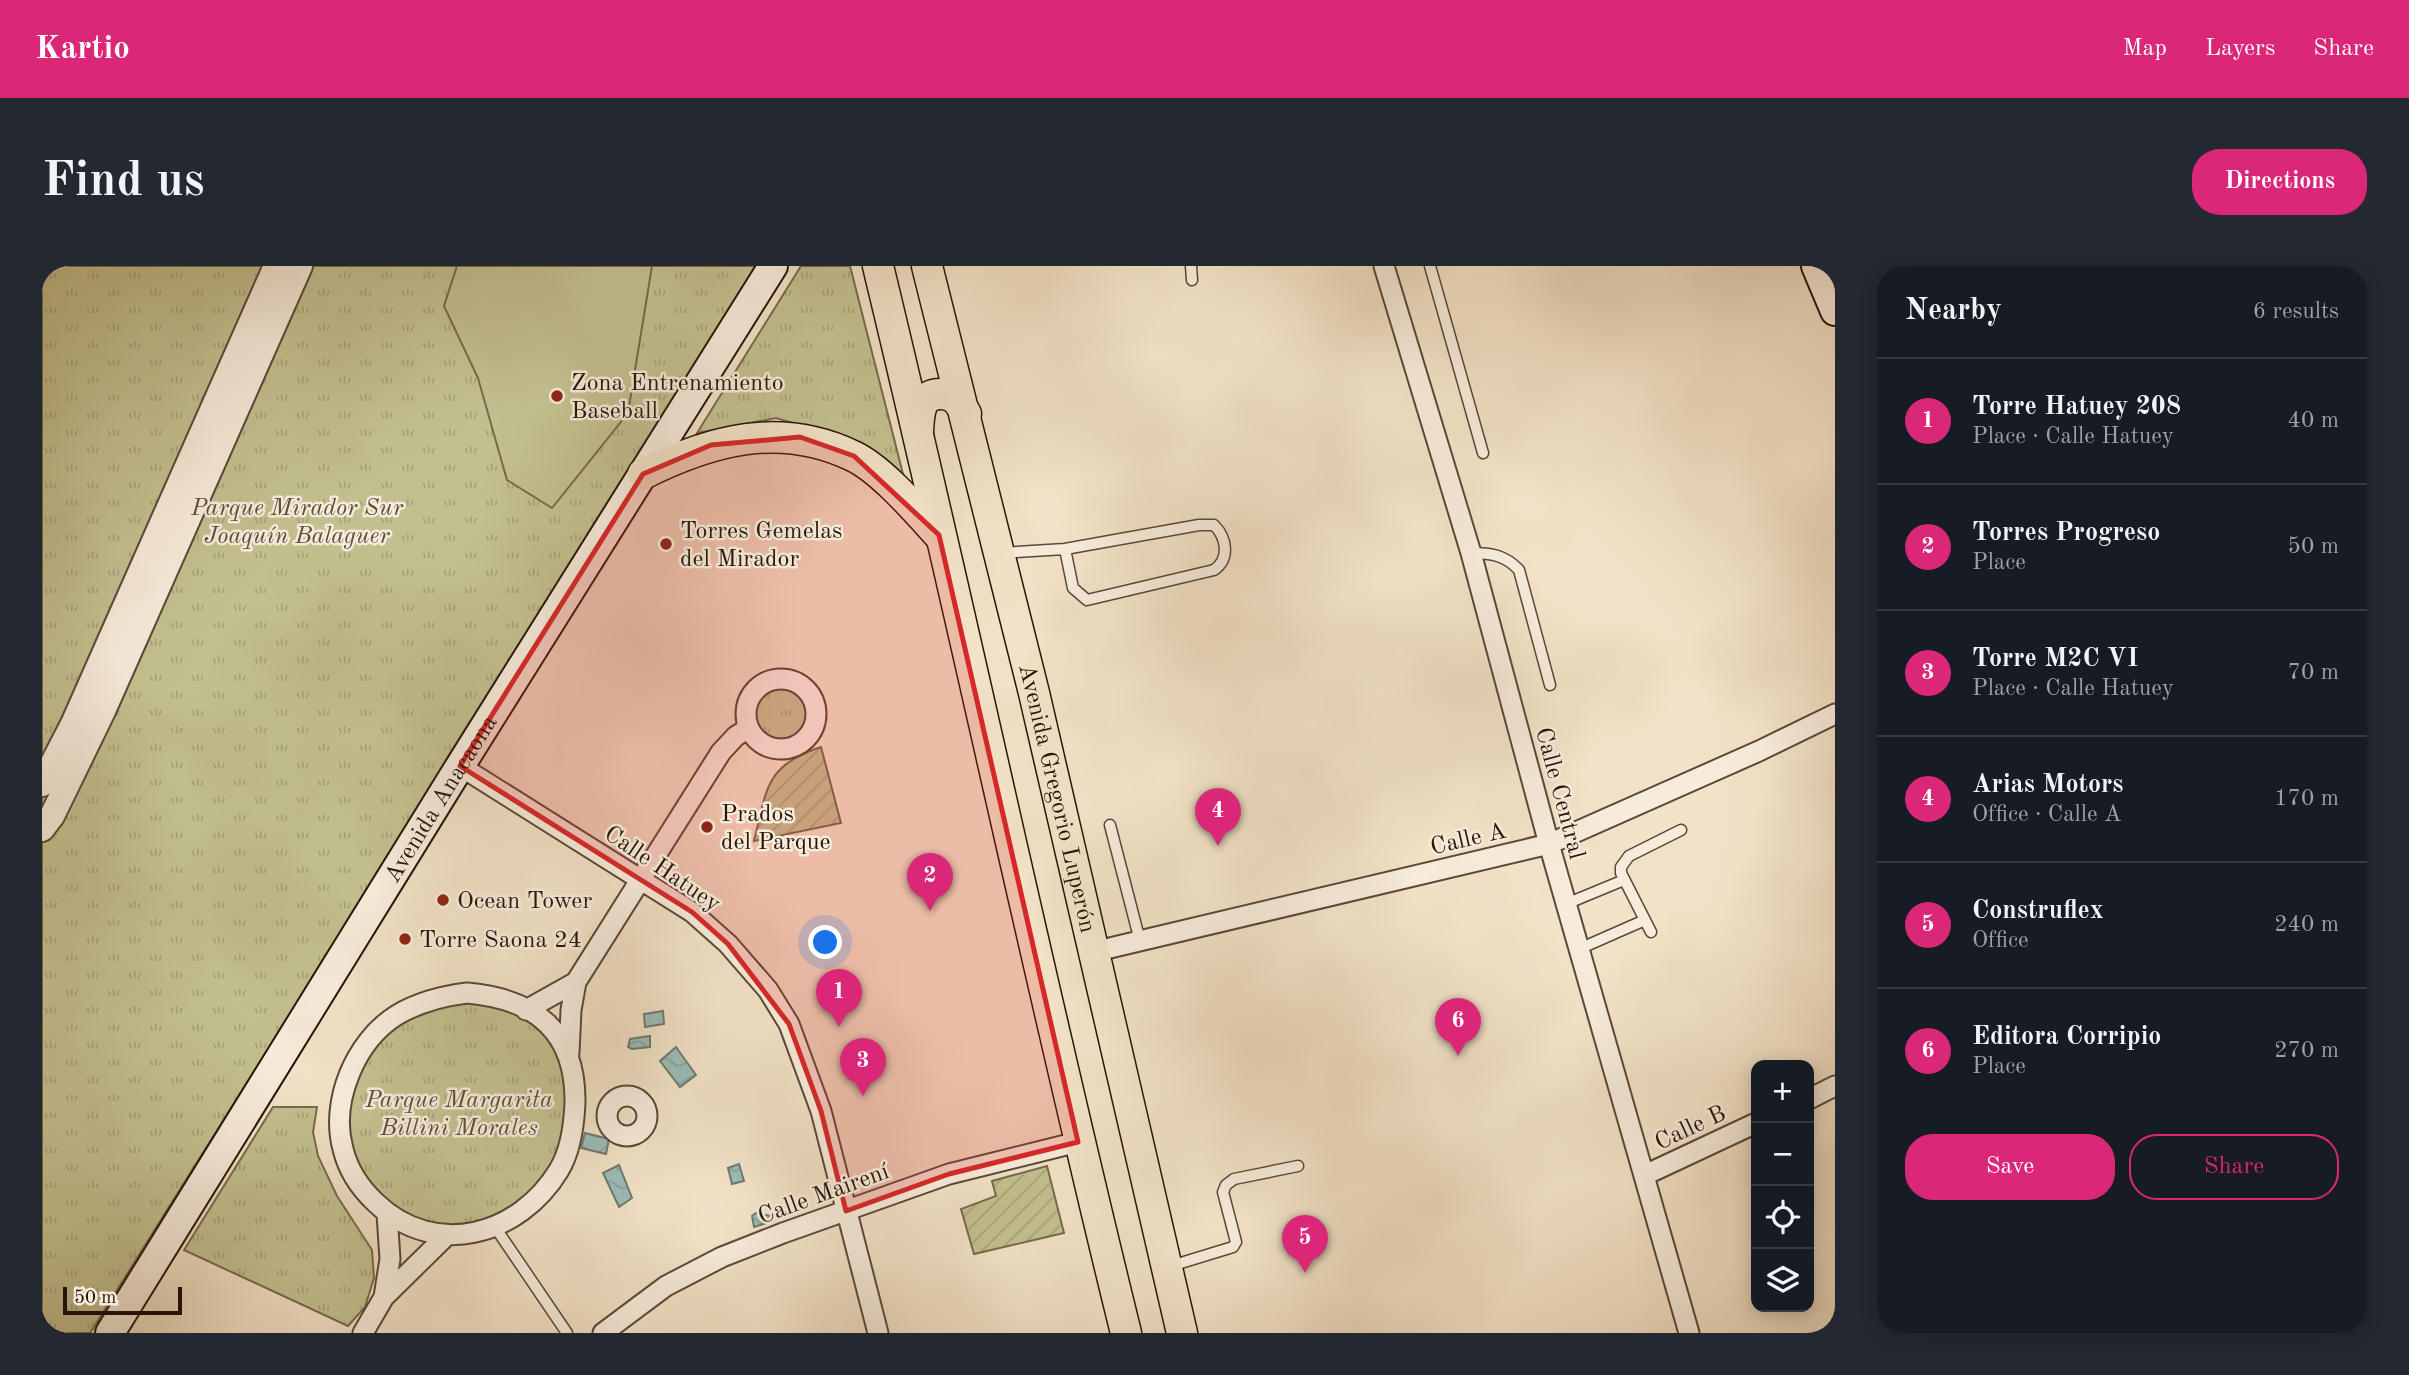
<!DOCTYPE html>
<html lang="en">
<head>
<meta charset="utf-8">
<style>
	body { margin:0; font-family:"Old Standard TT",serif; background:#242831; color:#f1f3f6 }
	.controls { position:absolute; right:21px; bottom:21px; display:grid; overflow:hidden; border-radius:14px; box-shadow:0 4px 18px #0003 }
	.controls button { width:63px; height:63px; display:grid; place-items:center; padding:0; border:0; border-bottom:2px solid #363941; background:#171b24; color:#f1f3f6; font:35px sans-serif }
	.scale { position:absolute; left:21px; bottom:18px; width:119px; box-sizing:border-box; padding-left:7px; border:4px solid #281408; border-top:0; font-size:19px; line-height:24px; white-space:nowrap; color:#281408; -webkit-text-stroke:5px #f7ecdb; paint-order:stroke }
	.you { position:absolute; left:784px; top:677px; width:24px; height:24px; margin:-18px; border:5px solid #fff; border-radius:50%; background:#1a73e8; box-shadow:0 0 0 10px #1a73e833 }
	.badge { display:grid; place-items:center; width:46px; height:46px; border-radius:50%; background:#db2777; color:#fff; font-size:23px; font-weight:700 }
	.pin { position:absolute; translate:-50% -58px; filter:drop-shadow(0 2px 4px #0008) }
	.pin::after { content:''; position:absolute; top:37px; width:24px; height:21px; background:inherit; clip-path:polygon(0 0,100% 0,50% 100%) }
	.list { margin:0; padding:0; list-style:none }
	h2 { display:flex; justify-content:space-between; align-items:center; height:91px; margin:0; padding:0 28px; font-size:30px }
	h2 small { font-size:23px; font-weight:400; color:#9ea1a6 }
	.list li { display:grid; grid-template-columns:46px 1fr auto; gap:21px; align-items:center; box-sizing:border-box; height:126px; padding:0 28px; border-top:2px solid #363941 }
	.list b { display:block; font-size:26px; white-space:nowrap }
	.list p { margin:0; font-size:23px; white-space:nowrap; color:#9ea1a6 }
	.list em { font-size:23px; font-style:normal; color:#9ea1a6 }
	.actions { display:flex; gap:14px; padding:21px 28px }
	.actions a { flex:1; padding:16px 0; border:2px solid #db2777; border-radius:28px; text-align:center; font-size:24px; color:#db2777 }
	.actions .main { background:#db2777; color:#fff }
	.icon { flex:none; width:38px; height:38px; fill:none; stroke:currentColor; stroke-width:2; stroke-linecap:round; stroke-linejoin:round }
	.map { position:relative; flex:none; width:1793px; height:1067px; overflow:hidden; border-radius:28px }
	header { display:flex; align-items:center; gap:42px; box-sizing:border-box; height:98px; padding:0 35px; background:#db2777; color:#fff }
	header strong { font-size:33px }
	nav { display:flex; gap:38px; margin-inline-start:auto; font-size:24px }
	.intro { display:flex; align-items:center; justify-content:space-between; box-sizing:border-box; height:168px; padding:0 42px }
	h1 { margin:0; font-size:49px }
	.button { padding:18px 32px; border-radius:28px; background:#db2777; color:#fff; font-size:24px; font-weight:700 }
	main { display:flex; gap:42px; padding:0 42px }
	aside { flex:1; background:#171b24; border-radius:28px; box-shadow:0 4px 18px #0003 }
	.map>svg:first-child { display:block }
	.grass { fill:url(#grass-tufts); stroke:#766a4c; stroke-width:2 }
	.garden { fill:url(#garden-furrows); stroke:#766a4c; stroke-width:2 }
	.pitch { fill:#c3c090; stroke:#766a4c; stroke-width:2 }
	.water { fill:url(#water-waves); stroke:#6d7972; stroke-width:2 }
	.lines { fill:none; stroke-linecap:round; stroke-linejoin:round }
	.service-casing { stroke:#5a4838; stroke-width:13 }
	.minor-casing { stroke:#5a4838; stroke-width:23 }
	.tertiary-casing { stroke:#5a4838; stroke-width:28 }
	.secondary-casing { stroke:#281408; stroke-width:32 }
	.primary-casing { stroke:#281408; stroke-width:33 }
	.service { stroke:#f7ecdb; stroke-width:10 }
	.minor { stroke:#f7ecdb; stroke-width:19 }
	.tertiary { stroke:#f7ecdb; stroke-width:24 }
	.secondary { stroke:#f7ecdb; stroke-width:28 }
	.primary { stroke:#f2e2c7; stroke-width:30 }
	.marked { fill:#d62828; fill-opacity:0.2; stroke:#d62828; stroke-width:5; stroke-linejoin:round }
	.poi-dot { fill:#8f2418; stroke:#f7ecdb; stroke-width:2.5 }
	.labels { text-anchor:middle; stroke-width:5; stroke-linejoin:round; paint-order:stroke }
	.poi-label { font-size:24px; fill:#281408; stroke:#f7ecdb; text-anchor:start }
	.park-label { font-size:24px; font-style:italic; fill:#5e5038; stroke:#f7ecdb }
	.street-label { font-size:24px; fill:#281408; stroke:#f7ecdb }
</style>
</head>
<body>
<header>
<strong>Kartio</strong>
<nav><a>Map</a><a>Layers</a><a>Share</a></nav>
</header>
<div class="intro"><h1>Find us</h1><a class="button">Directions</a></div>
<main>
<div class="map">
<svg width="1793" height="1067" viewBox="0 0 1793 1067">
	<defs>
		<pattern id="grass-tufts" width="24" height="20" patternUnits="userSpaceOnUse" patternTransform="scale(1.75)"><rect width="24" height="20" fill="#c3c090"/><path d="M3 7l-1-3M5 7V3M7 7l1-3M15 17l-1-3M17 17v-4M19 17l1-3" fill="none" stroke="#a8a47b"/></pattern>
		<pattern id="garden-furrows" width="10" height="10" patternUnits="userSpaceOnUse" patternTransform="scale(1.75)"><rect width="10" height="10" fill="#c3c090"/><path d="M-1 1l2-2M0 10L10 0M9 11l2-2" fill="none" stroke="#a8a47b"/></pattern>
		<pattern id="water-waves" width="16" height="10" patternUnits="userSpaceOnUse" patternTransform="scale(1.75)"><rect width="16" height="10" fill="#9bbdb8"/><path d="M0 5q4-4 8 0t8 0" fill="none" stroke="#86a29d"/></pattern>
	</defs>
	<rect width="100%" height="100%" fill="#f2e2c7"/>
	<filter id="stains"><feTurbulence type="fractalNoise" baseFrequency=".00286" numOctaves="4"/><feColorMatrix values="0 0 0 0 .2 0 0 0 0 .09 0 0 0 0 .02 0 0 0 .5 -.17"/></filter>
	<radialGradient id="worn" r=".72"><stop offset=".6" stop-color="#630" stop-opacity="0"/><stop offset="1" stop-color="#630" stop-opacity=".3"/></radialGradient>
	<!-- grass -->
	<path class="grass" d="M0,0h717l-669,1067h-48z
		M759,0h49l53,208 -69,-39 -58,-17 -79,15z
		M713 448a27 27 0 1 1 54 0a27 27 0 1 1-54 0Z
		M450,735l50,25 23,32 2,78 -26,53 -47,33 -57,7 -39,-16 -42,-42 -12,-55 8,-35 26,-44 60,-34z
		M231,841h44l-4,25 5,24 19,40 35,54 2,28 -9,29 -17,19 -164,-76z"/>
	<!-- garden -->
	<path class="garden" d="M779,481l20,76 -87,18c13,-52 11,-76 67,-94z
		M1005,900l17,67 -90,21 -13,-45 35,-13 -4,-15z"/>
	<!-- pitch -->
	<path class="pitch" d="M415,0h195l-24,147 -76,95 -45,-28 -29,-102 -34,-72z"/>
	<!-- water -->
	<path class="water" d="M621,745l1,13 -19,3 -1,-13z
		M608,770v11l-18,2 -4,-2 2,-8z
		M634,781l20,28 -16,12 -20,-26z
		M543,867l24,6 -3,15 -25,-6z
		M697,898l5,17 -12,3 -4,-16z
		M577,899l13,33 -13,9 -16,-34z
		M714,947l15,3 2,5 -19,6 -2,-11z"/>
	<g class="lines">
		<!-- service casing -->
		<g class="service-casing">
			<path id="service" d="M1149,0l1,14
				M1388,0l53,187
				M959,287l64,-4 134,-24h15c13,13 16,34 0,45l-127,30 -14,-12 -8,-39
				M1429,287c20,0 34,2 48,17l31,115
				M1068,559l30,116
				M1524,638l58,-24
				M1609,666l-30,-59v-6l8,-11 52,-26
				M1537,683l66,-29
				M453,961l72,106
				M1129,1000l62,-19 3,-5 -13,-50 3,-7 8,-6 64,-13"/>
		</g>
		<!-- minor casing -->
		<g class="minor-casing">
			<path id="minor" d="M1342,0l87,287 78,291 140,489
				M704 448a35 35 0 1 1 70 0a35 35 0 1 1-70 0Z
				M418,500l232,146 36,32 40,46 21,34 32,87 57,222
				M1051,686l456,-108 210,-93 76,-37
				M425,727c69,6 109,39 108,110 -1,23 -4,47 -16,67 -40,66 -124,89 -183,33 -15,-14 -28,-33 -33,-54 -13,-47 12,-108 54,-134 22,-13 45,-19 70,-22z
				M484,744l50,-28
				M527,787l2,-43 5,-28 145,-230 15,-16 13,-8
				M565 850a20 20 0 1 1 40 0a20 20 0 1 1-40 0Z
				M1767,833l26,-13
				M1603,909l111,-52
				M342,1031l6,-38 -3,-45
				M321,1067l21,-36 62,-61
				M561,1067l63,-47 56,-29 61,-24 166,-59 129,-32"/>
		</g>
		<!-- tertiary casing -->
		<g class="tertiary-casing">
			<path id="tertiary" d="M0,518l31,-60 203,-458
				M0,563l10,-13 51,-105 197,-445"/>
		</g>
		<!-- secondary casing -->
		<g class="secondary-casing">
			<g id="secondary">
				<path d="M1774,0l19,45"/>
				<path id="s1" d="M68,1067l350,-567 313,-500"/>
			</g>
		</g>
		<!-- primary casing -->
		<g class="primary-casing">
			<g id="primary">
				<path d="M836,0c86,355 160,712 248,1067"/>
				<path id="s2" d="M885,0l107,427 148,640"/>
				<path d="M876,166c1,-18 1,-38 23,-38 14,0 19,9 25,20"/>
				<path d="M601,208c68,-34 137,-53 210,-18 28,13 64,55 86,79"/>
			</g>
		</g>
		<!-- service -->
		<use href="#service" class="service"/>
		<!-- minor -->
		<use href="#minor" class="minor"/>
		<!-- tertiary -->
		<use href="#tertiary" class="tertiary"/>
		<!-- secondary -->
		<use href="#secondary" class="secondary"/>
		<!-- primary -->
		<use href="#primary" class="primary"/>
	</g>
	<!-- marked area -->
	<path class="marked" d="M758,171l54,19 85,79 139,607 -129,32 -103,37 -25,-100 -32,-87 -61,-80 -36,-32 -232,-146 183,-292 68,-29z"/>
	<!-- markers -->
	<g class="poi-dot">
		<circle cx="515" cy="130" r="7"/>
		<circle cx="624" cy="278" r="7"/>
		<circle cx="665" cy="561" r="7"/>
		<circle cx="401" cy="634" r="7"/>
		<circle cx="363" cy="673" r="7"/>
	</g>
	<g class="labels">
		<!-- poi labels -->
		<g class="poi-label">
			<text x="529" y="124">Zona Entrenamiento<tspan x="529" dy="28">Baseball</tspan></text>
			<text x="638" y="272">Torres Gemelas<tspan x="638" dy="28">del Mirador</tspan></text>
			<text x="679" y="555">Prados<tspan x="679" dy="28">del Parque</tspan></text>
			<text x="415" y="642">Ocean Tower</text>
			<text x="377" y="681">Torre Saona 24</text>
		</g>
		<!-- park labels -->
		<g class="park-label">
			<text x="255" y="249">Parque Mirador Sur<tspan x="255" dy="28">Joaquín Balaguer</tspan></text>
			<text x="417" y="841">Parque Margarita<tspan x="417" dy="28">Billini Morales</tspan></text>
		</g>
		<!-- street labels -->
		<g class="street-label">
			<text transform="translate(1519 527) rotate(75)" y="8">Calle Central</text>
			<text dy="8" stroke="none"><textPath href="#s1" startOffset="628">Avenida Anacaona</textPath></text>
			<text dy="8" stroke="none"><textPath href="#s2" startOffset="548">Avenida Gregorio Luperón</textPath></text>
			<text transform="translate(1426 572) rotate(-13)" y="8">Calle A</text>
			<text transform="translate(621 602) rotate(34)" y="8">Calle Hatuey</text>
			<text transform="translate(1648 861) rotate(-25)" y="8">Calle B</text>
			<text transform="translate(781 927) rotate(-20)" y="8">Calle Mairení</text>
		</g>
	</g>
	<rect width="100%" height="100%" filter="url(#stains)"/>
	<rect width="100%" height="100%" fill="url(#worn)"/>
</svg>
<div class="controls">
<button>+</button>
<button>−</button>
<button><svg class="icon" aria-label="locate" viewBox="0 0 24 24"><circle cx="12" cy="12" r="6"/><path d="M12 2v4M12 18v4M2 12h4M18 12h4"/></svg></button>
<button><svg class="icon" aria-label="layers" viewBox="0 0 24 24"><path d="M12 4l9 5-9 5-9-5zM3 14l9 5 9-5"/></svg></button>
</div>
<div class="scale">50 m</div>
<div class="you"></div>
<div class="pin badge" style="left:797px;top:761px">1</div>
<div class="pin badge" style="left:888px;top:645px">2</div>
<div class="pin badge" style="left:821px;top:830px">3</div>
<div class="pin badge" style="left:1176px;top:580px">4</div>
<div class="pin badge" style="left:1263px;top:1007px">5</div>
<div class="pin badge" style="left:1416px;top:790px">6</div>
</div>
<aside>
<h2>Nearby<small>6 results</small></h2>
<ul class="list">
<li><span class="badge">1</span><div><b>Torre Hatuey 208</b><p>Place · Calle Hatuey</p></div><em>40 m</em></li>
<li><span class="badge">2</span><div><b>Torres Progreso</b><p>Place</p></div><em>50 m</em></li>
<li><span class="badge">3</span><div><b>Torre M2C VI</b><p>Place · Calle Hatuey</p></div><em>70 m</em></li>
<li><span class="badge">4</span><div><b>Arias Motors</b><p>Office · Calle A</p></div><em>170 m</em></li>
<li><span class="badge">5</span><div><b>Construflex</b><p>Office</p></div><em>240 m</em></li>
<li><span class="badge">6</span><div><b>Editora Corripio</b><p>Place</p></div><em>270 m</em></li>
</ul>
<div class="actions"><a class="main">Save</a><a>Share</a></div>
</aside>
</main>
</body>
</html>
